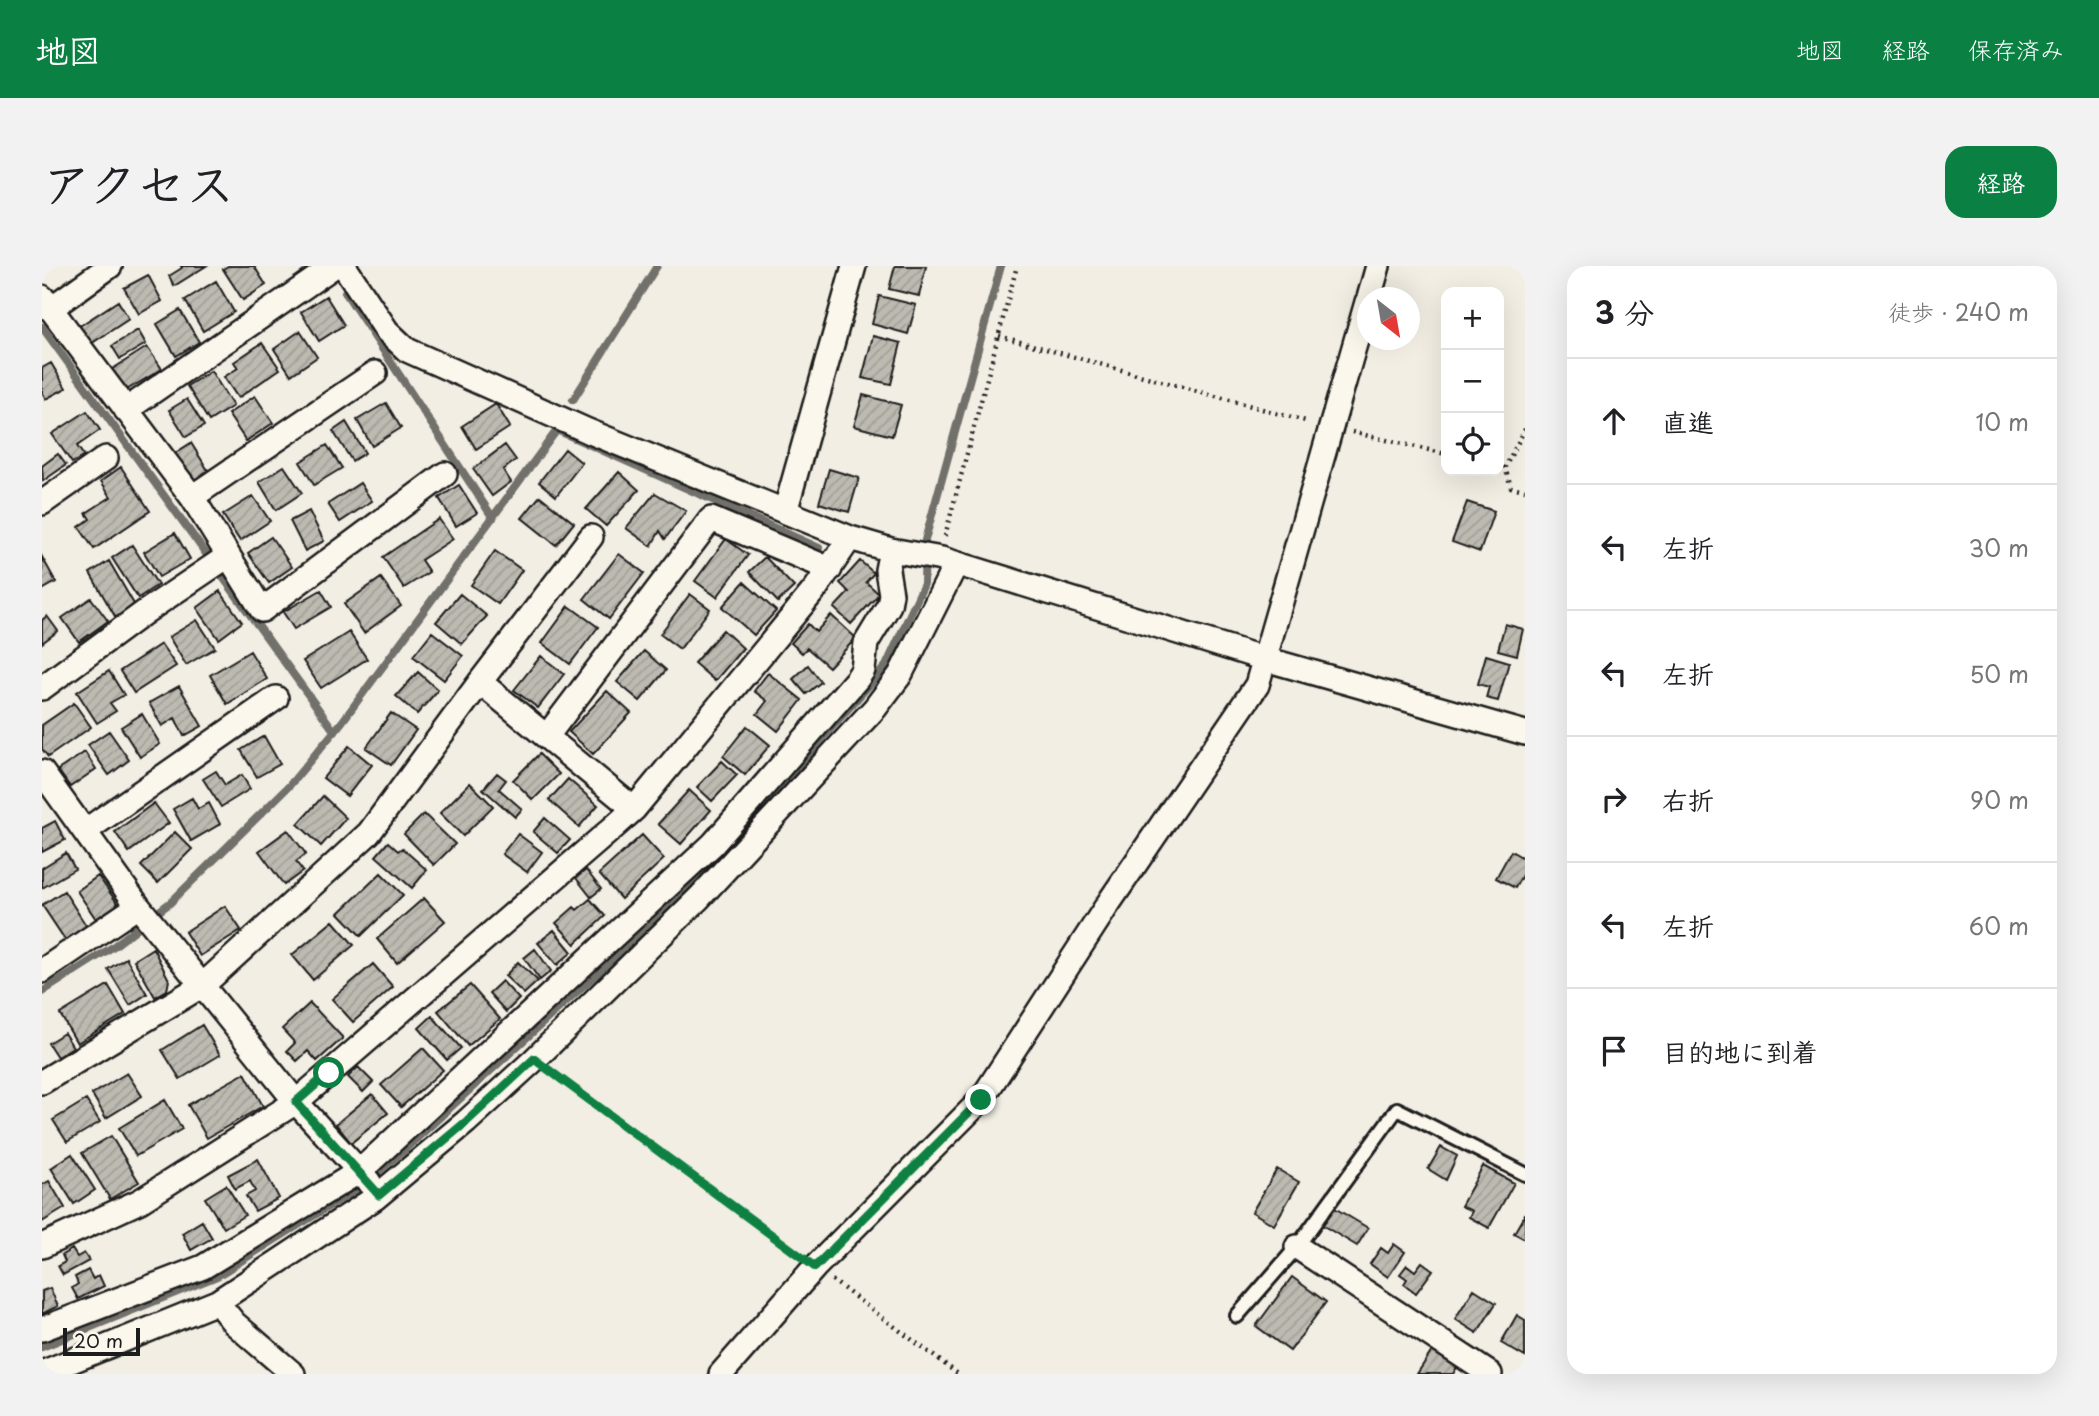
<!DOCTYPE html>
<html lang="ja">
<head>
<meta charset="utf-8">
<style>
	body { margin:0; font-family:"Playpen Sans","Klee One",sans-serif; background:#f2f2f2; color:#202124 }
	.controls { position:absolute; right:21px; top:21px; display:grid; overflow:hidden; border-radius:14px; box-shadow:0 7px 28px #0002 }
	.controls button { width:63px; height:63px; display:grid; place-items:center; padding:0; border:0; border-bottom:2px solid #e0e0e0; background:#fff; color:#202124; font:35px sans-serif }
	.compass { position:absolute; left:1315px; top:21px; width:63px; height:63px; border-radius:50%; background:#fff; box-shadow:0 7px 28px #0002; rotate:149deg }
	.scale { position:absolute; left:21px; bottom:18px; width:77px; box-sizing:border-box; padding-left:7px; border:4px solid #1c1c1c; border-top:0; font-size:19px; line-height:24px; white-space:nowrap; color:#1c1c1c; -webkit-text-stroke:5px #fbf7ec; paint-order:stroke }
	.stop { position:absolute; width:21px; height:21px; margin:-16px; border:5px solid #0b8043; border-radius:50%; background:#fff }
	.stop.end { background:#0b8043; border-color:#fff; box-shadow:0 2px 7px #0008 }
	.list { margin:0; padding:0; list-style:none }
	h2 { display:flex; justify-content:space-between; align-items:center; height:91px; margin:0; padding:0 28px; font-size:30px }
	h2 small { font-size:23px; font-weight:400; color:#757577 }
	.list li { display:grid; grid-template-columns:46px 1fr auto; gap:21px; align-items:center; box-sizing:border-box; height:126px; padding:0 28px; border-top:2px solid #e0e0e0 }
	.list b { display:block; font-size:26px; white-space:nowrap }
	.list em { font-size:23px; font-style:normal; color:#757577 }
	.icon { flex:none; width:38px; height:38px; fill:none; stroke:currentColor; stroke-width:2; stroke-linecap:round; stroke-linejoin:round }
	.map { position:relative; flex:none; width:1483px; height:1108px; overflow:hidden; border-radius:21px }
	header { display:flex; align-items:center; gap:42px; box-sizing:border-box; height:98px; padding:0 35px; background:#0b8043; color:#fff }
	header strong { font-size:33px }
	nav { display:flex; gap:38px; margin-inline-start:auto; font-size:24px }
	.intro { display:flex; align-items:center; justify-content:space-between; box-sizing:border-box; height:168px; padding:0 42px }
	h1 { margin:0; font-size:49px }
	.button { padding:18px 32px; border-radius:21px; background:#0b8043; color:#fff; font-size:24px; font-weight:700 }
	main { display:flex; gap:42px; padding:0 42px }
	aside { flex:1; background:#fff; border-radius:21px; box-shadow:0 7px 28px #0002 }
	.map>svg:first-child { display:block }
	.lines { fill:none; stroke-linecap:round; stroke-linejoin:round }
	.stream { stroke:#716f6b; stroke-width:8 }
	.building { fill:url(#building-hatch); stroke:#1c1c1c; stroke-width:2 }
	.service-casing { stroke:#1c1c1c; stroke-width:18 }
	.minor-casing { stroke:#1c1c1c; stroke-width:28 }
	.path { stroke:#1c1c1c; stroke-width:4.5; stroke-dasharray:2 5; stroke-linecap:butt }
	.service { stroke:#fbf7ec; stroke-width:12 }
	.minor { stroke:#fbf7ec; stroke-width:23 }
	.route { stroke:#0b8043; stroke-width:9 }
</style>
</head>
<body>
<header>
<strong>地図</strong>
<nav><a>地図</a><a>経路</a><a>保存済み</a></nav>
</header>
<div class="intro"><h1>アクセス</h1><a class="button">経路</a></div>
<main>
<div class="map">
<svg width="1483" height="1108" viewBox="0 0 1483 1108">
	<defs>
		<pattern id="building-hatch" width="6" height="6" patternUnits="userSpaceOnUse" patternTransform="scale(1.75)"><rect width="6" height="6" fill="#bdbab1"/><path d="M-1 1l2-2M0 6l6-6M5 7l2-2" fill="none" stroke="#a29f98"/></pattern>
	</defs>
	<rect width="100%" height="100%" fill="#f2eee4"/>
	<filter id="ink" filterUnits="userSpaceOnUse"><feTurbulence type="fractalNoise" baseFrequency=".0143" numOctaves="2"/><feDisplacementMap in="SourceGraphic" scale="14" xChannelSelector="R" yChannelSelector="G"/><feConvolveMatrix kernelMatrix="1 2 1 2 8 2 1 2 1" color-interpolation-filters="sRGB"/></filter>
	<g filter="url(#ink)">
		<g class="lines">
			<!-- stream -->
			<path class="stream" d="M303,26l148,226
				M0,61l293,405
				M531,134l84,-134
				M691,573l153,-173 38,-82 1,-44 76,-274
				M0,726l72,-46 57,-44 118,-116 53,-64 215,-292 262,118
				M0,1081l175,-71 144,-90 43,-36 262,-240 53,-57"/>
		</g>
		<!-- building -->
		<path class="building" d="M139,0h25l-32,20 -5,-10 13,-8z
			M186,0h26l12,19 -23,15 -20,-31z
			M853,0h31l-7,30 -30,-7z
			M106,9l14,26 -23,13 -15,-26z
			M174,15l18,31 -31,19 -18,-31z
			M284,30l18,29 -25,16 -18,-29z
			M837,30l37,9 -8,29 -36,-10z
			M76,35l11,18 -40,26 -11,-18z
			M138,44l19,32 -23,14 -19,-32z
			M96,64l8,14 -26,15 -8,-13z
			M258,65l17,26 -26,18 -17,-26z
			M831,70l28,7 -10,41 -29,-6z
			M220,77l18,26 -42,29 -14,-21 14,-9 -4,-6z
			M105,81l15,22 -37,22 -14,-21z
			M9,97l15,25 -20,11 -4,-7v-24z
			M169,105l22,35 -24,15 -22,-35z
			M821,129l38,10 -9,31 -38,-10z
			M213,130l18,27 -27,18 -18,-27z
			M145,133l17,27 -18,11 -17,-27z
			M344,137l15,25 -29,18 -15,-26z
			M454,138l14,23 -34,22 -14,-23z
			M45,145l13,19 -23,16 7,10 -12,7 -20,-29z
			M304,156l19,31 -13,8 -19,-30z
			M149,177l18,29 -19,12 -18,-29z
			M285,179l15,23 -28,17 -14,-23z
			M463,179l11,15 -13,10 8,12 -19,14 -19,-27z
			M523,183l17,14 -26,33 -17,-14z
			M16,188l8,11 -23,16 -1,-15z
			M242,200l18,27 -26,17 -17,-28z
			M79,201l29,44 -56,38 -15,-22 11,-8 -4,-6 25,-16 -10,-16z
			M787,203l30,9 -10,34 -30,-9z
			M577,206l20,18 -33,36 -20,-17z
			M318,217l12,18 -32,21 -12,-18z
			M417,219l18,28 -21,13 -17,-28z
			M613,227l31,18 -21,28 -5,-8 -9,15 -25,-18z
			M211,230l17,25 -30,20 -17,-26z
			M498,230l34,27 -18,22 -34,-27z
			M1425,236l27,9 -14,41 -28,-10z
			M267,245l15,30 -19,10 -15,-30z
			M397,253l14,20 -32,21 8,12 -25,16 -21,-31z
			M133,267l15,26 -31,18 -15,-25z
			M229,271l21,30 -23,16 -21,-30z
			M684,273l22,16 -31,42 -22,-16z
			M90,279l26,40 -20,13 -26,-40z
			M453,285l27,19 -24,34 -27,-19z
			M577,288l25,19 -35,46 -25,-20z
			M0,291l14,25 -14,8z
			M723,291l29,30 -16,15 -29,-30z
			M67,295l26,45 -19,12 -26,-45z
			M818,295l14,12 -8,9 13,12 -28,30 -17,-16 15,-16 -9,-9z
			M339,312l20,28 -37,27 -20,-29z
			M702,316l32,29 -22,24 -32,-28z
			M279,324l10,17 -37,22 -11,-17z
			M178,325l22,31 -23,17 -22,-31z
			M418,328l27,22 -25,28 -26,-22z
			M648,328l20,15 -30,40 -20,-15z
			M49,332l17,23 -29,21 -17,-24z
			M527,340l29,21 -28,37 -28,-21z
			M789,349l25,23 -27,29 -22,-19 -5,5 -11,-10 17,-19 8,8z
			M5,350l11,15 -16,12v-23z
			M155,354l18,28 -29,17 -17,-28z
			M1463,358l18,5 -6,26 -19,-5z
			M681,364l20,18 -28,33 -21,-18z
			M307,366l18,27 -46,29 -18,-27z
			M390,366l31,24 -19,24 -31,-24z
			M119,378l15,22 -42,27 -14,-22z
			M208,385l17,28 -40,25 -17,-29z
			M602,385l22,19 -26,31 -23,-19z
			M1444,389l23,7 -11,39 -12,-3 3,-11 -11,-3z
			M499,390l23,18 -26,34 -24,-18z
			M766,399l13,17 -15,12 -13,-15z
			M67,405l15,24 -14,8 6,8 -19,12 -20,-31z
			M376,406l20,18 -21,24 -21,-18z
			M726,407l34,27 -24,31 -21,-17 10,-13 -13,-10z
			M137,420l23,40 -18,10 -9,-18 -13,8 -13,-23z
			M565,425l24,22 -38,41 -24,-22z
			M32,437l17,24 -43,30 -6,-8v-24z
			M349,447l25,17 -25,35 -25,-17z
			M100,448l18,30 -20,13 -19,-30z
			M705,460l23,19 -25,30 -22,-19z
			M67,465l20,29 -20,15 -21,-30z
			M222,470l16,28 -23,13 -16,-27z
			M307,480l23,19 -25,31 -24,-18z
			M43,486l11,17 -26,18 -12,-17z
			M497,488l20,20 -26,26 -20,-20z
			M680,495l15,14 -25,26 -15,-14z
			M174,505l9,14 17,-10 8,14 -29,18 -18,-28z
			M455,507l9,7 -7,9 23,20 -7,8 -32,-28z
			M526,513l30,26 -19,22 -30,-27z
			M428,517l23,23 -30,30 -23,-23z
			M647,524l22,20 -30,34 -23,-20z
			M281,530l23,22 -25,28 -23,-22z
			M150,532l6,11 11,-6 11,21 -29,17 -18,-32z
			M112,537l15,20 -40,29 -14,-20z
			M382,548l31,30 -21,21 -30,-31z
			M503,552l25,22 -12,13 -25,-21z
			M13,555l10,19 -23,12v-24z
			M246,564l18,24 -10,8 7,9 -19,14 -25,-34z
			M133,566l17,17 -34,34 -17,-17z
			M476,568l24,18 -15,20 -25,-18z
			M600,569l22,24 -43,40 -22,-25z
			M346,576l10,9 4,-3 25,22 -15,18 -36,-32z
			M1469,585l14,8v11l-10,18 -19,-10z
			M24,587l9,16 -33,19v-20z
			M544,604l15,19 -10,8 -15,-19z
			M339,607l22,22 -42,41 -22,-23z
			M56,610l20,28 -22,15 -19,-28z
			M22,625l23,36 -21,14 -24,-36z
			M382,632l21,23 -48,42 -20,-24z
			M548,633l15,17 -30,28 -19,-21 18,-16 3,3z
			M183,640l16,24 -41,26 -15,-24z
			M291,655l21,24 -41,35 -21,-25z
			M512,664l18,22 -15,13 -19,-22z
			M111,682l16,32 -2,10 -12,7 -21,-37z
			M493,683l16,22 -11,9 -16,-22z
			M84,692l21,36 -17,11 -22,-36z
			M476,696l20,19 -14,13 -19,-18z
			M331,698l20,23 -40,35 -21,-23z
			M460,715l17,18 -13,13 -17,-19z
			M66,719l17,29 -48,29 -17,-29z
			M428,719l30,34 -32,27 -30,-35z
			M268,737l33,35 -26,23 -9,-10 -11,10 -10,-10 8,-8 -13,-14z
			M390,750l29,32 -14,12 -28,-32z
			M160,759l18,30 -40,24 -18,-29z
			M22,767l9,14 -16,10 -9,-14z
			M381,782l20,22 -42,37 -20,-22z
			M316,801l15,15 -10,10 -15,-15z
			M85,807l15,23 -36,22 -14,-24z
			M203,807l18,33 -56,32 -19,-33z
			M330,828l16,19 -37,30 -15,-19z
			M44,834l14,22 -33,20 -14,-22z
			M123,834l17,29 -46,27 -17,-28z
			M69,870l28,46 -29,17 -28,-46z
			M1399,881l16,9 -11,24 -18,-11z
			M30,888l23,36 -21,14 -23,-36z
			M216,893l21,39 -24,13 -9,-15 9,-5 -5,-10 -15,8 -7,-14z
			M1441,900l31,17 -25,45 -20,-11 3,-6 -11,-5z
			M1235,903l22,13 -25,43 -22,-13z
			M7,915l16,27 -23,14v-37z
			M184,919l19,30 -21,13 -19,-30z
			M1291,941l35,21 -11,18 -35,-21z
			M1483,948v25l-11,-6z
			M160,955l10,17 -21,12 -9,-17z
			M1352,978l11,8 -17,25 -18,-13 11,-16 7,5z
			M30,983l5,8 7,-4 5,8 -26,14 -5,-9 7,-4 -3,-7z
			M1380,996l11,8 -17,23 -12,-9 3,-5 -7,-5 7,-9 8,6z
			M46,1004l5,9 6,-4 5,11 -26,13 -6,-11 6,-4 -3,-7z
			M1250,1011l34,25 -36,49 -34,-25z
			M8,1022l8,18 -16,8v-23z
			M1432,1023l22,14 -19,30 -22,-14z
			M1475,1049l8,5v37l-24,-14z
			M1390,1085l25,16 -4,7h-36z"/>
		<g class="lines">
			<!-- service casing -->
			<g class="service-casing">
				<path id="service" d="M1195,1050l60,-69 100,-138 128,65"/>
			</g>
			<!-- minor casing -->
			<g class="minor-casing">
				<path id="minor" d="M302,0l43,65 20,19 181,81 262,107 41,12 51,9 323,100 260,74
					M0,31l150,200 70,113 183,-136
					M1327,32l9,-32
					M8,43l60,-43
					M84,144l208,-144
					M150,231l183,-124
					M0,237l64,-45
					M743,246l69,-246
					M438,416l154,127
					M0,422l103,-76 83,-56
					M505,470l164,-217 119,50
					M0,506l96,134 158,196 73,80
					M43,565l191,-133
					M0,705l96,-65
					M0,816l161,-97 166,-152 111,-151 111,-145
					M0,980l98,-45 156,-99 318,-275 20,-18 182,-221 34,-50
					M1255,981l193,127
					M175,1036l17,21 59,51
					M0,1063l161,-62 157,-96 353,-327 144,-165 6,-9 3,-27 23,-38 2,-11 -4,-24 4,-20
					M0,1107l175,-71 158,-104 91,-76 68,-62 165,-162 176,-190 25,-33 56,-111
					M679,1108l94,-107 166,-167 129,-199 147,-216 110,-383"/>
			</g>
			<!-- path -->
			<path class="path" d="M957,70l310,86
				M1483,163l-20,38 6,20 14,3
				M1310,166l94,22
				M903,270l72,-270
				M512,808l243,180
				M790,1014l126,94"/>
			<!-- service -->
			<use href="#service" class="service"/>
			<!-- minor -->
			<use href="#minor" class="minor"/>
		</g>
	</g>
	<g class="lines" filter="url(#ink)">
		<!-- route -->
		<path class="route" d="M287,807l-33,29 83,93 87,-73 68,-63 281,208 166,-167"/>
	</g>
</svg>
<div class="controls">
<button>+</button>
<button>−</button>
<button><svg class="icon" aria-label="locate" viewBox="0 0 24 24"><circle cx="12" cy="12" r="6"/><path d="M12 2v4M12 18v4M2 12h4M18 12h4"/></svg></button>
</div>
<svg class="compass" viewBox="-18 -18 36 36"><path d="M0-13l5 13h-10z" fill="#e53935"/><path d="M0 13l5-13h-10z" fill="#757577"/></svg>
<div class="scale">20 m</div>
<div class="stop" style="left:287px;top:807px"></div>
<div class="stop end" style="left:939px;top:834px"></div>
</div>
<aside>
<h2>3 分<small>徒歩 · 240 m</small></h2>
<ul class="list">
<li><svg class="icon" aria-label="ahead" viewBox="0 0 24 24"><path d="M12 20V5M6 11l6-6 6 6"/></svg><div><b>直進</b></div><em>10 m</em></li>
<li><svg class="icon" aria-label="left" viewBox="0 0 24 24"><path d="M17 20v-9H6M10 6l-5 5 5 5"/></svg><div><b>左折</b></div><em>30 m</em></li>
<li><svg class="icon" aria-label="left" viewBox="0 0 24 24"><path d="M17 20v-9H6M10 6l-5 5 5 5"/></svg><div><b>左折</b></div><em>50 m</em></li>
<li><svg class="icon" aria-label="right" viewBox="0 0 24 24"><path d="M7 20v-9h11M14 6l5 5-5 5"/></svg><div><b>右折</b></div><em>90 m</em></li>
<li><svg class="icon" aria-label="left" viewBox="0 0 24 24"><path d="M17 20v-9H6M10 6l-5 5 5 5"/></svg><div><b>左折</b></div><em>60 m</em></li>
<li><svg class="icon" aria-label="arrive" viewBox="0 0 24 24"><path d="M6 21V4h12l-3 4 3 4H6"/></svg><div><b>目的地に到着</b></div></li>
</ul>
</aside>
</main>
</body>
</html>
